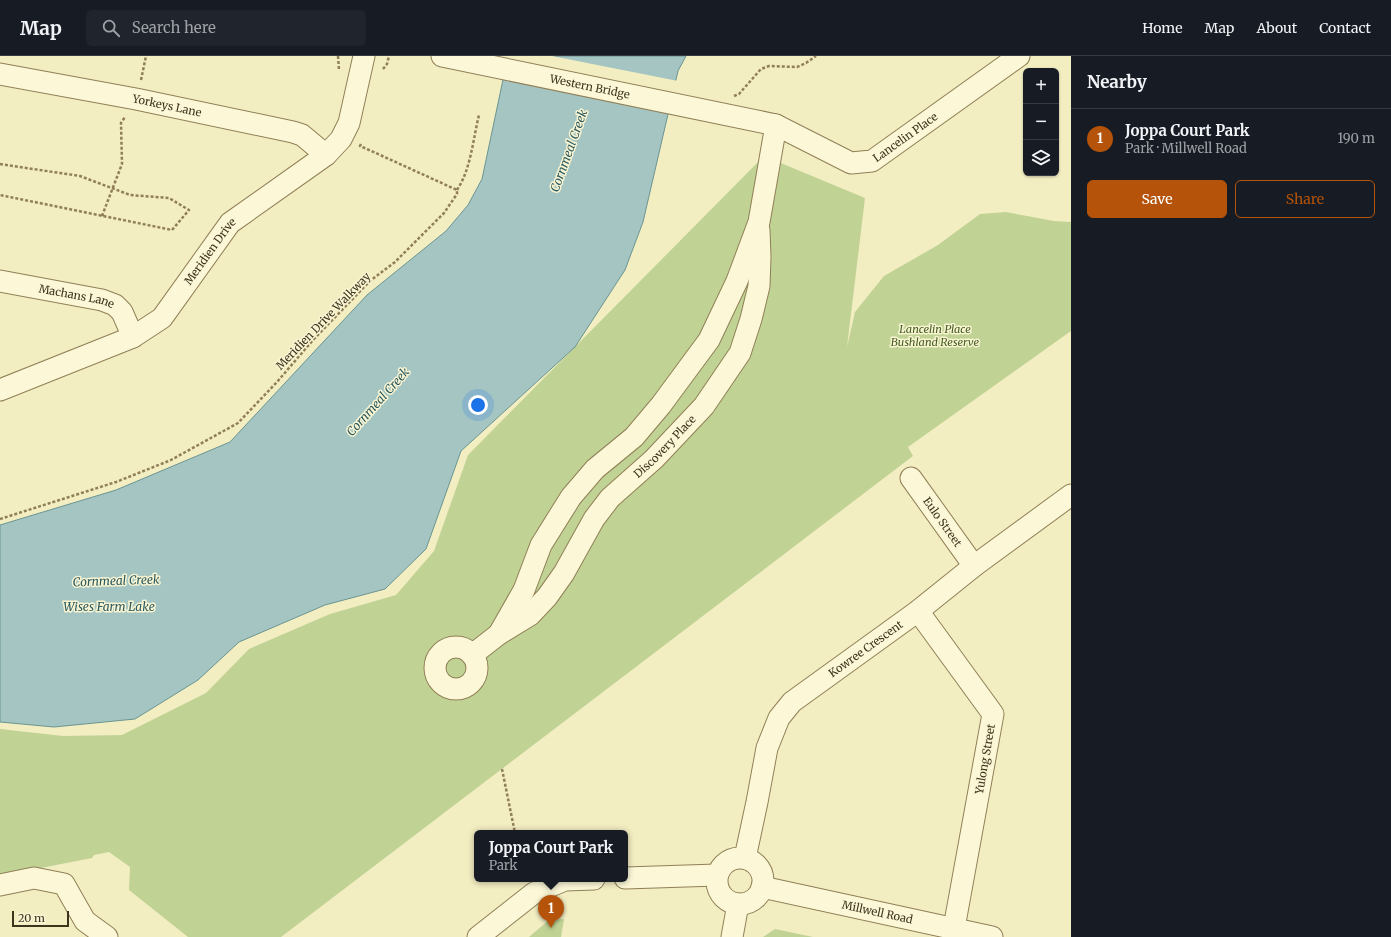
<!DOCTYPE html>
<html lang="en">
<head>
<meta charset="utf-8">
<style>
	body { margin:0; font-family:Merriweather,serif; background:#20242c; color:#f1f3f6 }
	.controls { position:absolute; right:12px; top:12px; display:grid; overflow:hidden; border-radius:6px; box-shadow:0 1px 3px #0004 }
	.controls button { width:36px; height:36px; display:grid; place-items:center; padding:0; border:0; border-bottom:1px solid #363941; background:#171b24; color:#f1f3f6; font:20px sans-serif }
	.scale { position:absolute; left:12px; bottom:10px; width:57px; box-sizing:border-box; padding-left:4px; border:2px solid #3e331d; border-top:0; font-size:11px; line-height:14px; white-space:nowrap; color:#3e331d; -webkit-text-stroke:3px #f9f5d3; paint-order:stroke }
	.you { position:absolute; left:478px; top:349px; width:14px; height:14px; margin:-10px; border:3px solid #fff; border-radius:50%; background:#1a73e8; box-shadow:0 0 0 6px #1a73e833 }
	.badge { display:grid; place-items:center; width:26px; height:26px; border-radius:50%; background:#b45309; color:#fff; font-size:13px; font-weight:700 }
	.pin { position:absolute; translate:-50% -33px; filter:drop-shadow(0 1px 2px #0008) }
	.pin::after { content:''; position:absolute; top:21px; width:14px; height:12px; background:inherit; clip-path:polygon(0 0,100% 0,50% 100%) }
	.popup { position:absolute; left:474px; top:774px; width:154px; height:52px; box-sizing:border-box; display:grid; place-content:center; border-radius:6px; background:#171b24; filter:drop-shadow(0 1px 3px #0005); font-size:13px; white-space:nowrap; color:#9ea1a6 }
	.popup b { font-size:15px; color:#f1f3f6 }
	.popup::after { content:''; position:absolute; left:50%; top:100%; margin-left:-8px; border:8px solid transparent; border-top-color:#171b24 }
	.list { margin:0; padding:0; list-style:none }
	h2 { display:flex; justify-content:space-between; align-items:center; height:52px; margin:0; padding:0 16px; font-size:17px }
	h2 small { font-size:13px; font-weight:400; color:#9ea1a6 }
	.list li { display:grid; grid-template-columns:26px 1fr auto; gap:12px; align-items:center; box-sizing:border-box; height:60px; padding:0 16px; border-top:1px solid #363941 }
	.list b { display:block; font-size:15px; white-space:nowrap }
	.list p { margin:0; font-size:13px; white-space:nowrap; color:#9ea1a6 }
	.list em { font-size:13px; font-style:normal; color:#9ea1a6 }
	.actions { display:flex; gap:8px; padding:12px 16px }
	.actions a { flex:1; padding:9px 0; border:1px solid #b45309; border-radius:6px; text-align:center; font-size:14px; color:#b45309 }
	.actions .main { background:#b45309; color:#fff }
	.icon { flex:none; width:22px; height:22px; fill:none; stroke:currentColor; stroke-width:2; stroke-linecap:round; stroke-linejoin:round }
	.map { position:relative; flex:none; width:1071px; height:881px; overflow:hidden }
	header { display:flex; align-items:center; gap:24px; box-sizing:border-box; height:56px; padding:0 20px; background:#171b24; border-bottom:1px solid #363941 }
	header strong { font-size:19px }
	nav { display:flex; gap:22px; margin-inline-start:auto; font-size:14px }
	.search { width:280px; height:36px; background:#20242c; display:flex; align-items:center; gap:10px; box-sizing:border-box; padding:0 14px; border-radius:6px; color:#9ea1a6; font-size:15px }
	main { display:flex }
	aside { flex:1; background:#171b24 }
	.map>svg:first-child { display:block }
	.green { fill:#c0d395 }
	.water { fill:#a5c5c2; stroke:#6a9592 }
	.pier { fill:#f3edc2 }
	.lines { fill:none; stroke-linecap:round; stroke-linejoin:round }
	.minor-casing { stroke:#907f57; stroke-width:23 }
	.path { stroke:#907f57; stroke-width:2.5; stroke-dasharray:3 2; stroke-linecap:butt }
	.minor { stroke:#fcf8d7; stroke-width:21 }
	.labels { text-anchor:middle; stroke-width:3; stroke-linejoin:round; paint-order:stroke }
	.street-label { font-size:11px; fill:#3e331d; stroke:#f9f5d3 }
	.park-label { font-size:11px; font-style:italic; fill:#435d21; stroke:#f9f5d3 }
	.water-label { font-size:12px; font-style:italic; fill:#2a595f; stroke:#f9f5d3 }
</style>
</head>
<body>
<header>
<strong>Map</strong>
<div class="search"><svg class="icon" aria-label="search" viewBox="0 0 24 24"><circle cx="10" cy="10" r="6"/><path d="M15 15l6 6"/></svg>Search here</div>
<nav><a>Home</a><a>Map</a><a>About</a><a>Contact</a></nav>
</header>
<main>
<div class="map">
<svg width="1071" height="881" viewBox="0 0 1071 881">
	<rect width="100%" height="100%" fill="#f3edc2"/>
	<!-- green -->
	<path class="green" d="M764,100l101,42 -18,149 8,-35 29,-36 54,-31 42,-31 26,-2 48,9 17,1v109l-163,116 5,9 -632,481h-93l-59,-47 1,-23 -21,-15 -15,3 -2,3 -92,18v-147l63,7 59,-1 84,-42 43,-44 81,-35 66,-19 38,-44 34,-96z
		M564,863l-3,18h-32l20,-17z
		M775,873l38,8h-50z"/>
	<!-- water -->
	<path class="water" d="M508,0h178l-8,15 -35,151 -18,48 -50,77 -114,104 -35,98 -41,40 -60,16 -86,37 -41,38 -63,39 -81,8 -54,-5v-197l116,-35 114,-48 137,-147 79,-64 22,-26 14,-26z"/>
	<!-- pier -->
	<path class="pier" d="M506,0h46l126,25 -8,33 -169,-35z"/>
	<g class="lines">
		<!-- minor casing -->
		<g class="minor-casing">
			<g id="minor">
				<path id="s1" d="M442,0l334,69 75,38 21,-2 147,-105"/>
				<path id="s2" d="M0,18l136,25 157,33 9,3 24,20"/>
				<path id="s3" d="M0,225l102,19 13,5 7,7 11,25"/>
				<path id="s4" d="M0,334l133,-53 29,-19 68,-95 96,-68 15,-16 8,-16 15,-67"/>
				<path id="s5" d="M911,422l63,88"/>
				<path d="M918,555l75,103 -39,214"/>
				<path d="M499,578l25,-44 17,-45 30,-48 24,-28 39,-32 27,-32 48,-65 28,-59 22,-59 17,-97"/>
				<circle cx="456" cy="612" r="21"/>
				<path id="s6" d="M472,599l27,-21 31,-19 17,-18 17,-24 30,-54 16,-21 44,-39 50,-53 36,-53 11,-34 8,-33 1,-29 -1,-27"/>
				<path id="s7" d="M745,802l12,-56 10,-54 12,-30 13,-16 126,-91 56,-45 97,-71"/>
				<circle cx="740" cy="825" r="23"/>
				<path d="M625,822l92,-3"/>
				<path d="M0,829l34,-7 30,6 21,37 22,16"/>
				<path id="s8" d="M762,831l230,50"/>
				<path d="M478,881l56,-44 31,-13 29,-1"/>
				<path d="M732,881l6,-33"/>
			</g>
		</g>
		<!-- path -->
		<path class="path" d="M338,0l1,14
			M383,13l4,-5 2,-8
			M141,24l5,-24
			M734,40l5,-2 22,-25 8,-3 28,1 9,-4 10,-7
			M0,108l80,12 50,19 39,3 20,12 -17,20 -172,-35
			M457,134c14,-21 16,-51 22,-75
			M102,160l20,-52 -1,-41 4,-6
			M0,463l116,-37 55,-22 67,-37 39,-41 36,-42 57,-59 25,-19 49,-49 13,-19v-4l-90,-41 -7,-3 1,-2
			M502,713l13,64"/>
		<!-- minor -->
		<use href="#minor" class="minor"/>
	</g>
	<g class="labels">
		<!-- street labels -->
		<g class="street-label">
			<text dy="4" stroke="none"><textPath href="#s1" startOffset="151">Western Bridge</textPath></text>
			<text dy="4" stroke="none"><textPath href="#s2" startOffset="170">Yorkeys Lane</textPath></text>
			<text dy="4" stroke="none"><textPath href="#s1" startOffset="487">Lancelin Place</textPath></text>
			<text dy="4" stroke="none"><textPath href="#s4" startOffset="260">Meridien Drive</textPath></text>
			<text dy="4" stroke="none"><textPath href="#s3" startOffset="78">Machans Lane</textPath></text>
			<text transform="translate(323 265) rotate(-46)" y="4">Meridien Drive Walkway</text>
			<text dy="4" stroke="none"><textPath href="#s6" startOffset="288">Discovery Place</textPath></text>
			<text dy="4" stroke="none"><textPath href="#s5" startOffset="54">Eulo Street</textPath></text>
			<text dy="4" stroke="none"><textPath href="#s7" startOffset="256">Kowree Crescent</textPath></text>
			<text transform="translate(985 703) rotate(-80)" y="4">Yulong Street</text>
			<text dy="4" stroke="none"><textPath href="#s8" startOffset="118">Millwell Road</textPath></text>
		</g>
		<!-- park labels -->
		<g class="park-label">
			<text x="935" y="277">Lancelin Place<tspan x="935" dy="13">Bushland Reserve</tspan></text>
		</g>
		<!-- water labels -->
		<g class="water-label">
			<text transform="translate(569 95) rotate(-70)" y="4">Cornmeal Creek</text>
			<text transform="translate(378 346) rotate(-48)" y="4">Cornmeal Creek</text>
			<text transform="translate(116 525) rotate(-2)" y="4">Cornmeal Creek</text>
			<text x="109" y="555">Wises Farm Lake</text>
		</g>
	</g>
</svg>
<div class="controls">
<button>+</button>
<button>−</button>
<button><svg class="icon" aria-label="layers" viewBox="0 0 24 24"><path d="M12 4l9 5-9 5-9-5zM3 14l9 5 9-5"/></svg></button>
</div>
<div class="scale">20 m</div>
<div class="you"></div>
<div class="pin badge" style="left:551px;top:872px">1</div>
<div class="popup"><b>Joppa Court Park</b>Park</div>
</div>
<aside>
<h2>Nearby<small></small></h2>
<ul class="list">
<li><span class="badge">1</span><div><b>Joppa Court Park</b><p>Park · Millwell Road</p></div><em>190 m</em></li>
</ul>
<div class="actions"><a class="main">Save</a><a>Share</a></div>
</aside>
</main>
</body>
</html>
